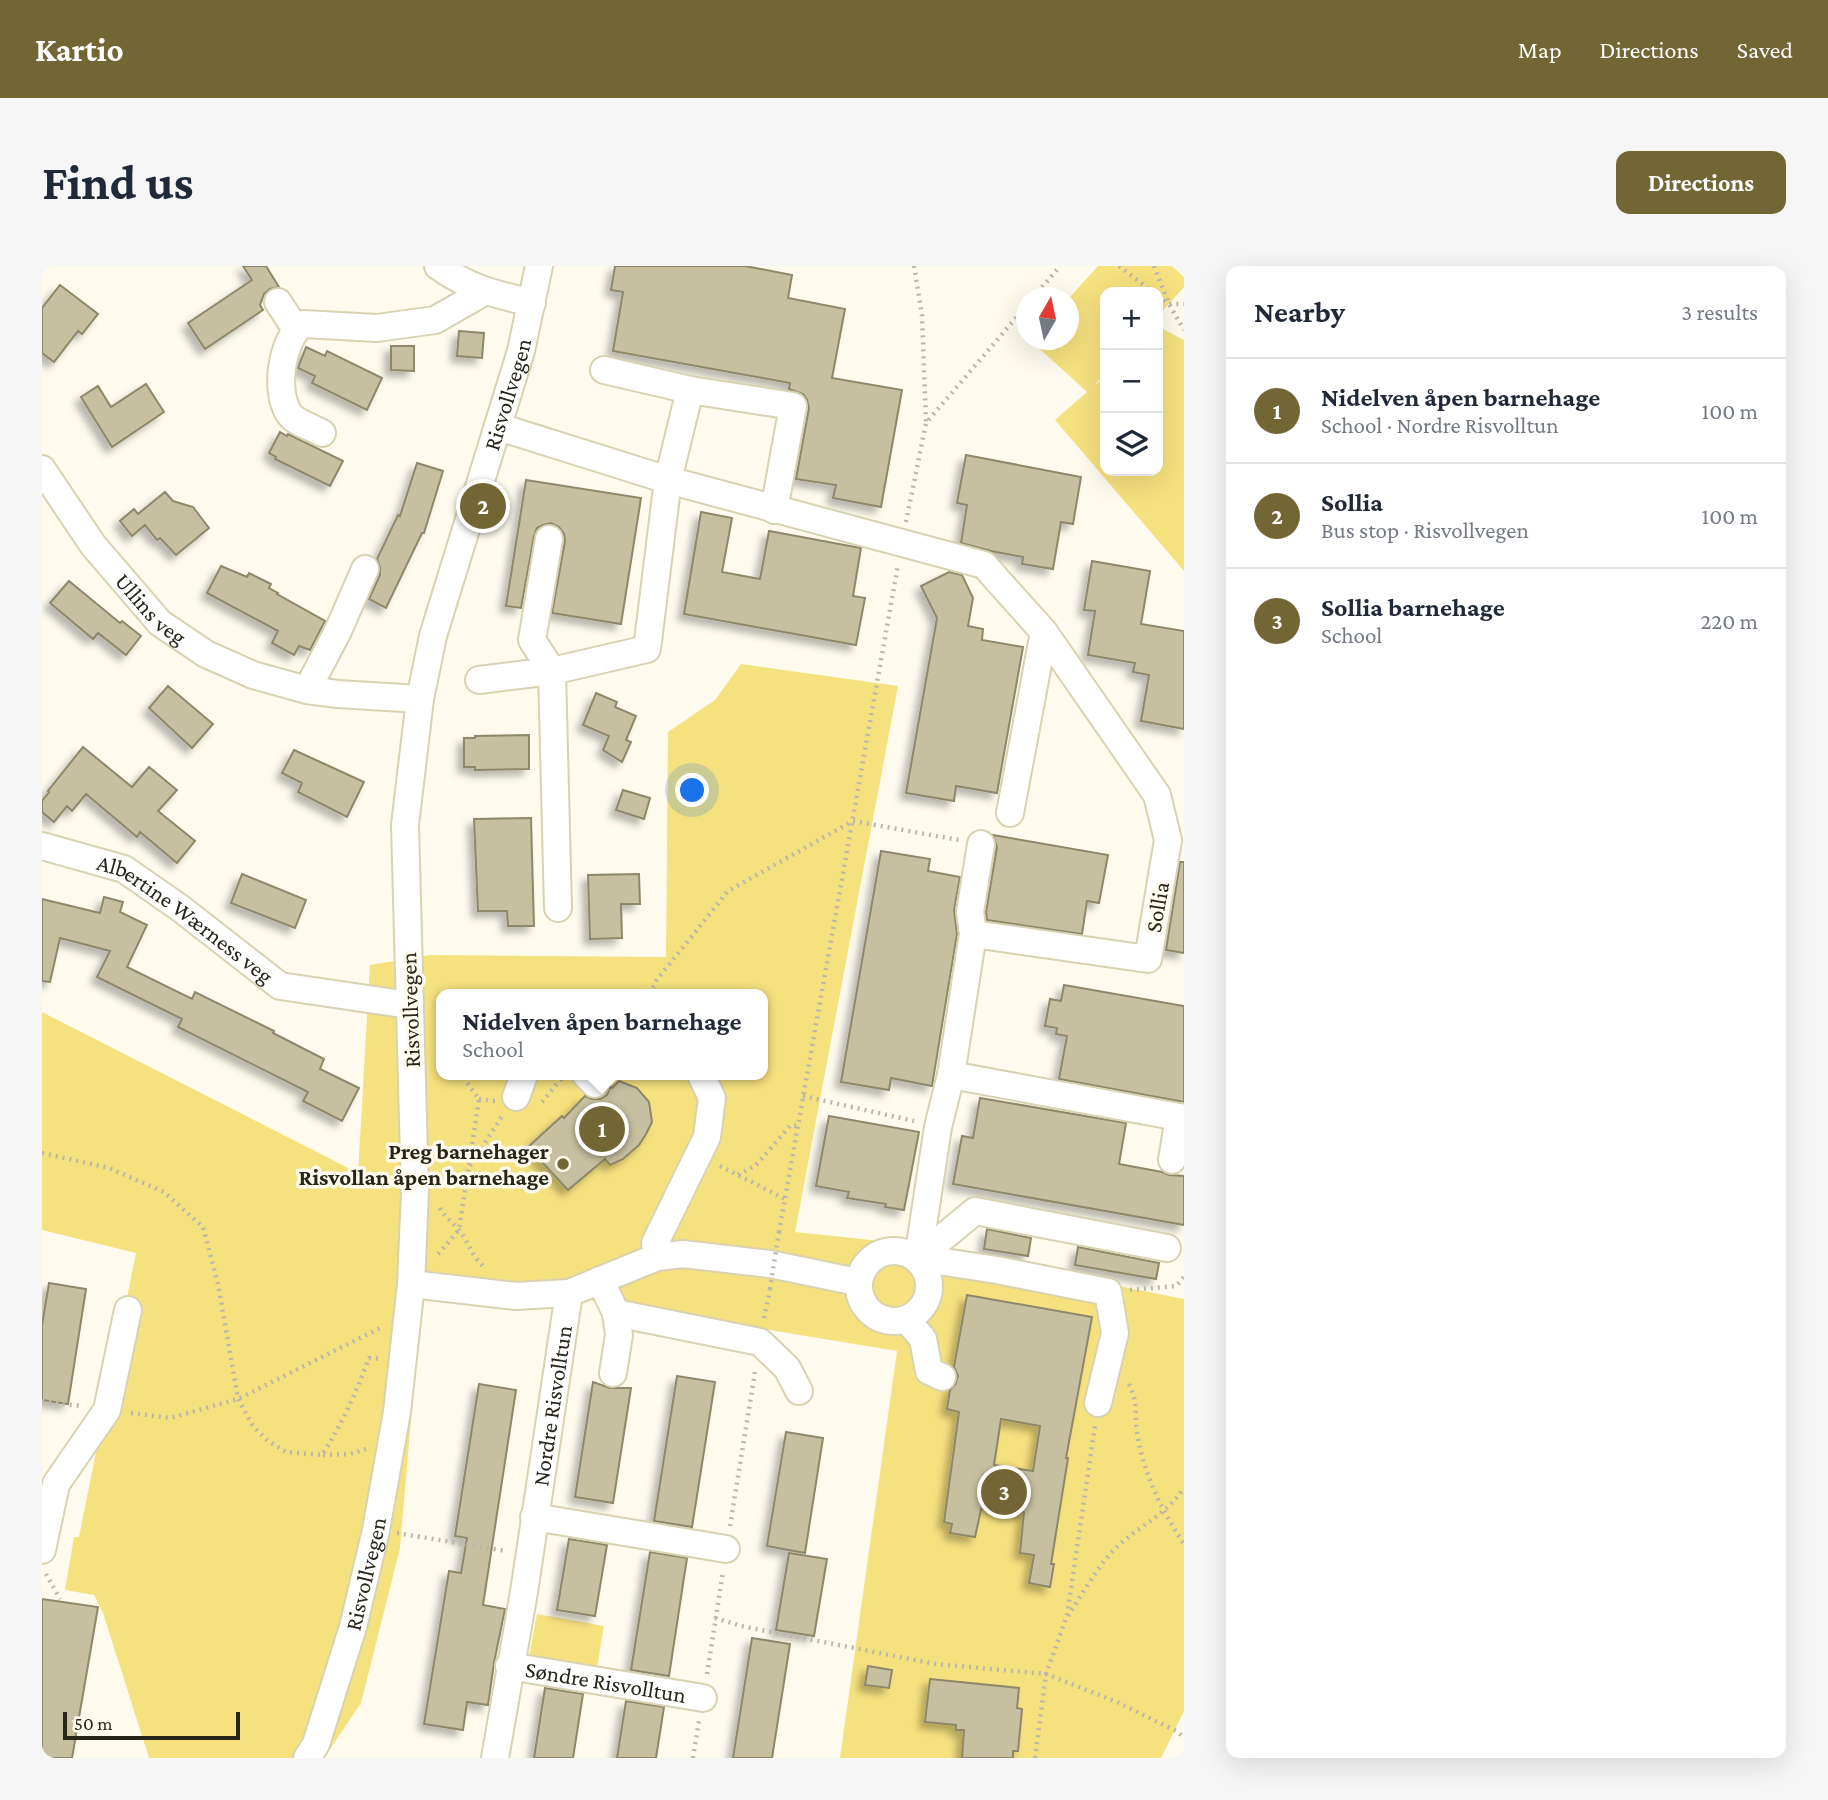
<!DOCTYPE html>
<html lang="en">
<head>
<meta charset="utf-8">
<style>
	body { margin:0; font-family:"Crimson Pro",serif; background:#f6f6f7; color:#1f2937 }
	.controls { position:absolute; right:21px; top:21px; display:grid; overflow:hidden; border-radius:14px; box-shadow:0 7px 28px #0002 }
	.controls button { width:63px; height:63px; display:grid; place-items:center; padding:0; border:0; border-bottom:2px solid #e0e1e3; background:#fff; color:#1f2937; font:35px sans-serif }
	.compass { position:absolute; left:974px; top:21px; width:63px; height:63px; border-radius:50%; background:#fff; box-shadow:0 7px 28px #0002; rotate:9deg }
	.scale { position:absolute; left:21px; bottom:18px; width:177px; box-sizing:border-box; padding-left:7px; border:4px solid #272418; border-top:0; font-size:19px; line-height:24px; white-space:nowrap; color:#272418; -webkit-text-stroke:5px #fefbee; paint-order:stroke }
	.you { position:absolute; left:651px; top:525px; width:24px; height:24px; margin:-18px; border:5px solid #fff; border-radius:50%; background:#1a73e8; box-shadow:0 0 0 10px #1a73e833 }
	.badge { display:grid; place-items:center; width:46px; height:46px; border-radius:50%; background:#726734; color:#fff; font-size:23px; font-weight:700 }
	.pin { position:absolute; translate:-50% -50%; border:4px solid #fff; box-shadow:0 2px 7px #0006 }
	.popup { position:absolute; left:394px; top:723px; width:332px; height:91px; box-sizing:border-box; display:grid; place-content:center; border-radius:14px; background:#fff; filter:drop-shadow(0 2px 5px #0005); font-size:23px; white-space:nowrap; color:#747a83 }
	.popup b { font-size:26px; color:#1f2937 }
	.popup::after { content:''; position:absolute; left:50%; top:100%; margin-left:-14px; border:14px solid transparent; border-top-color:#fff }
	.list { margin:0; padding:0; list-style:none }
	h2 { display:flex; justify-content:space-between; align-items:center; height:91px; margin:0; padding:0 28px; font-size:30px }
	h2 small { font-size:23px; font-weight:400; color:#747a83 }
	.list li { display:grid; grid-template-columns:46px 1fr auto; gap:21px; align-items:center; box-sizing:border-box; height:105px; padding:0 28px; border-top:2px solid #e0e1e3 }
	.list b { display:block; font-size:26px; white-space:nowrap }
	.list p { margin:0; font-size:23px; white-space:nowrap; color:#747a83 }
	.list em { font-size:23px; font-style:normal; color:#747a83 }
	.icon { flex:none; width:38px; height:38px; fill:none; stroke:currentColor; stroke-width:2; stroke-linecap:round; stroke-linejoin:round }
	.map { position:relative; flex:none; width:1142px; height:1492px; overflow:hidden; border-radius:14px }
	header { display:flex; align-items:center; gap:42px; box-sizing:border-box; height:98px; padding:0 35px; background:#726734; color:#fff }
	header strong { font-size:33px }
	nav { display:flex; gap:38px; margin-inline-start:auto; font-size:24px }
	.intro { display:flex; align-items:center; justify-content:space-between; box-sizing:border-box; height:168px; padding:0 42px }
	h1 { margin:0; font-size:49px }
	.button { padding:18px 32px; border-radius:14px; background:#726734; color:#fff; font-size:24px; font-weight:700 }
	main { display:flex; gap:42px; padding:0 42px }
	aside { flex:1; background:#fff; border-radius:14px; box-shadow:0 7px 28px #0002 }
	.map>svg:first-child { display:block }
	.green { fill:#f6e17f; fill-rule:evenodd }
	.building { fill:#c6c0a0; stroke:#8e886a; stroke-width:2; fill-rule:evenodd; filter:url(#shadow) }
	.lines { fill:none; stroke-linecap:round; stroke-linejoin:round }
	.minor-casing { stroke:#d8d2b1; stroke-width:30 }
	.path { stroke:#bab7ab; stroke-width:4.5; stroke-dasharray:2 5; stroke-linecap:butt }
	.minor { stroke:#fff; stroke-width:26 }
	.path-bridge { stroke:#bab7ab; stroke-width:4.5; stroke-dasharray:2 5; stroke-linecap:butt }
	.poi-dot { fill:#726734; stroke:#fefbee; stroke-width:2.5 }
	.labels { text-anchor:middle; stroke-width:7; stroke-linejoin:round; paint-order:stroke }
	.street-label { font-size:23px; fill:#272418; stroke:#fefbee }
	.poi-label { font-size:23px; font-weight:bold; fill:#272418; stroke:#fefbee; text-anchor:end }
</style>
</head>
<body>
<header>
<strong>Kartio</strong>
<nav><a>Map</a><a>Directions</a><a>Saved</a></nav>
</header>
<div class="intro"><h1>Find us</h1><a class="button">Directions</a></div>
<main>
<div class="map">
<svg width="1142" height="1492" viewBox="0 0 1142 1492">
	<defs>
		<filter id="shadow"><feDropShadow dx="-6" dy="6" stdDeviation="3.5" flood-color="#0004"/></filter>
	</defs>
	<rect width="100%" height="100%" fill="#fefbee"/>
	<!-- green -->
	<path class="green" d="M1056,0h74l12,11v10l-26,29v-24h-53v81l-11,13 11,-9v94h53v-138l5,-4 21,11v231l-129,-151 32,-28 -57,-52h39v-42z
		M699,398l157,22 -103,546 105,11 284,56v412l-23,47h-321l57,-407 -333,-55 -142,-6 -22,258 -39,155 -37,55h-175l-46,-145 -9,-18 -29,-5 9,-53h5l57,-284 -94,-23v-218l316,161 12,-208 61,-10 235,2 2,-225 47,-32zM399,728h322v81h-322z
		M495,1348l67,12 -7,42 -68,-11z"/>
	<!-- building -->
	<path class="building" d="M201,0h23l13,21 -9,2 -6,5 -4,11 3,5 -58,39 -17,-26 64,-43z
		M573,0h130l47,9 -4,23 57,11 -13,69 70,12 -21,117 -48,-9 3,-13 -40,-6 13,-71 -2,-8 -4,-6 -14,-5 1,-6 -177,-32 10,-59 -12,-2z
		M18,19l38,29 -16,20 -4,-3 -24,31 -12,-9v-45z
		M417,65l25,2 -2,25 -25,-2z
		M349,80h23v25l-23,-1z
		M264,81l19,9 2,-5 55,27 -15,32 -55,-27 3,-7 -17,-8z
		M104,118l18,28 -52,35 -31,-50 17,-11 13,21z
		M238,166l7,4 1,-2 55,27 -13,25 -55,-27 1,-2 -7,-4z
		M924,189l115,22 -8,47 -12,-2 -8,47 -31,-5 1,-7 -32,-6 -30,-8 6,-38 -10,-2z
		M375,197l26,8 -19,62h-2l-36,75 -17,-9 11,-24v-8l-3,-8 21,-44 2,1z
		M484,214l115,18 -20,126 -69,-11 13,-72 -1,-7 -5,-7 -8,-4 -8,2 -6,3 -3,8 -13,72 -15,-2z
		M123,226l8,9 20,6 16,21 -33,27 -16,-17 -3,2 -12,-15 -13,11 -12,-15 14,-12 4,5z
		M659,246l31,6 -10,54 38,7 9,-48 92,17 -8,48 12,2 -9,47 -172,-31z
		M1050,295l58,10 -9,53 43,7v98l-43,-8 8,-46 -16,-3 2,-9 -47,-8 7,-44 -11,-1z
		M179,300l26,11 2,-4 22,11 -2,4 9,5 -1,1 48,27 -15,29 -11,-4 -5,9 -22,-12 6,-12 -71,-38z
		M907,306l13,3 11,23 -5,28 15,3 -1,11 41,7 -26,146 -41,-7 -2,15 -48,-8 31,-175 -16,-32z
		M27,315l51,42 2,-2 19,15 -15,19 -28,-22 -5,6 -43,-36z
		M126,420l45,38 -21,24 -43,-40z
		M554,427l21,9 -2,5 21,9 -10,24 5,2 -9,20 -19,-12 6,-14 -26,-11z
		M487,469v34l-54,1v-3h-11v-29h11v-2z
		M41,481l49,40 17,-20 28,23 -19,21 37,30 -18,22 -37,-31 -3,5 -51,-43 -14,17 -5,-5 -13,16 -12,-10v-11l7,-9 -1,-1z
		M252,484l70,32 -17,35 -49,-25 4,-9 -20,-10z
		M581,524l27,8 -6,21 -28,-9z
		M489,552l3,108h-26l-1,-15h-29l-4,-92z
		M951,569l115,20 -9,48 -12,-2 -5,33 -95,-14 -1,-8 11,-65z
		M839,585l49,8 -2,12 32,6 -6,33 3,24 -25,152 -41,-8 -2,12 -48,-8z
		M1138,596h4v91l-18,-3z
		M200,608l64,26 -11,28 -64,-25z
		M597,608l1,30h-19l1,34 -32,1 -2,-64z
		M62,631l19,5 -3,10 27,13 -20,42 65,32 3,-7 79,39 -1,2 51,26 -4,10 39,19 -17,33 -39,-20 5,-9 -130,-65 4,-8 -85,-42 13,-26 -50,-13 -10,44 -8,-1v-82l58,14z
		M1022,719l120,21v96l-125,-23 8,-43 -11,-2 1,-6 -12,-2 5,-27 11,2z
		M577,815l18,7 12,14 3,20 -6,12 -7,11 -16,14 -13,6 -5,-6 -37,31 -40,-43 34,-31 2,2 21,-22 7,3h8l7,-4 3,-8 2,1z
		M938,832l146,25 -7,41 43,8 7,3 15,1v49l-231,-41 9,-48 11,2z
		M787,850l90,16 -15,78 -19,-3 1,-3 -39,-6 2,-6 -33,-6z
		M945,963l44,9 -3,18 -44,-7z
		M1036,981l81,16 -3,16 -81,-14z
		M7,1017l37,6 -18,115 -26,-4v-75z
		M925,1029l125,22 -26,141h2l-17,106h3l-4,23 -21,-4 5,-28 -14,-2 4,-41 -42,-7 -7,32 -25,-4 2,-9 -8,-2 15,-110 -12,-3 3,-19 6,-7 2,-8 -4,-8zM959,1153l39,7 -7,45 -39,-6z
		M635,1110l38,6 -23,145 -38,-6z
		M551,1116l17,6h21l-18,115 -38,-6z
		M437,1118l37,6 -33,215 22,4 -11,54 -6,42 -21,-3 -4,28 -39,-6 25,-153 12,2 6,-35 -12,-2z
		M744,1166l37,6 -18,115 -38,-7z
		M527,1273l38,6 -12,71 -38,-6z
		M608,1286l37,6 -18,118 -38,-6z
		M747,1287l38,6 -13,77 -38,-6z
		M0,1333l56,8 -26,151h-30z
		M710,1372l38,6 -18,114h-39z
		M826,1400l24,4 -3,18 -24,-3z
		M888,1413l89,9 -2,20 5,1 -4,42h-5v7h-51l2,-28h-8v-5l-31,-3z
		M503,1422l38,6 -10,64h-39z
		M584,1435l38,6 -8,51h-39z"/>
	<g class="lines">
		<!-- minor casing -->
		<g class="minor-casing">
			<g id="minor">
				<path d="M396,0c32,23 57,28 94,37"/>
				<path d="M236,36l17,26"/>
				<path d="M562,104l86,20 103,16 -19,104"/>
				<path d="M648,124l-22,90 316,85 60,67 113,163 11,45 -20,119 -175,-25"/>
				<path d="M457,161l169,53 -21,169 -95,22 6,237"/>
				<path d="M280,167c-9,-5 -21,-9 -29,-15 -21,-19 -12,-82 11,-94l73,4 58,-8 49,-28"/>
				<path id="s1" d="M0,203l51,76 67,78 46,31 47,21 54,15 31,4 82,5"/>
				<path d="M437,414l73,-9 -20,-31 17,-101"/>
				<path d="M265,424l31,-59 27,-62"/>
				<path d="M968,547l34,-181"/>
				<path id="s2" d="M0,580l82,23 56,39 100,78 129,19"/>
				<path d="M544,809l9,9"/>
				<path d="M909,809l233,43"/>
				<path d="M474,831l8,-22"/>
				<path d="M1130,894l7,-43"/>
				<circle cx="852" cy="1020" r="35"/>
				<path d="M615,991l-2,-14 52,-106 5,-39 -11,-23"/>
				<path d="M876,992l20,-131 13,-52 22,-141 -3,-22 11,-68"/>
				<path d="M876,992l79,12 111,22 7,41 -17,70"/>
				<path d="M876,992l57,-47 192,37"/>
				<path d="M558,1014l16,33 144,29 27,26 12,23"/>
				<path d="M369,1018l105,12 53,-3 88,-36 26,-3 87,10 87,18"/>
				<path d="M865,1054l16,19 6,32 13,6"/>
				<path d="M571,1107l6,-38 -3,-22"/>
				<path d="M492,1251l192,32"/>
				<path d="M0,1284l14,-66 51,-74 21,-100"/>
				<path id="s3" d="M467,1400l194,32"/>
				<path id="s4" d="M265,1492l9,-14 37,-117 23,-97 21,-118 14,-128 4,-92 -10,-367 15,-126 13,-63 88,-285 18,-85"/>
				<path id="s5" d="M453,1492l29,-166 45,-299"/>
			</g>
		</g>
		<!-- path -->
		<path class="path" d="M872,0l8,49 4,107
			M1077,0l34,26
			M1112,0l15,38 15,26
			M1116,30l11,8h15
			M991,32l27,-32
			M864,256l20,-99 101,-118
			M608,728l6,-13 72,-90 125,-70 106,19
			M761,830l111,25
			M437,833l16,2
			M500,836l21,-25
			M0,887l67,15 55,24 39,35 15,57 20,115 15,27 15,15 18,11 36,3c20,-31 34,-62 47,-97l12,1
			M428,900l33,-51
			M678,900l65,33
			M696,909l18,-10 35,-40 6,1
			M398,942c5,9 11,13 18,21 11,13 12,25 26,38
			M737,966l119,-667
			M396,988l21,-24 20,-131 -18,-24
			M1088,1024l46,-4 8,-9
			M722,1052l6,-29
			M1087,1118c10,21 5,26 8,48 6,41 24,77 47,112
			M0,1135l38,5
			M89,1147l39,5 68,-19 144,-72
			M281,1189l27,-1 16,-5
			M688,1260l25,-154
			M355,1267l109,18
			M4,1308l14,25
			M1026,1350c16,-24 30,-52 51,-71 22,-20 48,-31 65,-57
			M673,1352l26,8 195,38 110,10 71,28 61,30 6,6
			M665,1408l16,-102
			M651,1492l6,-37
			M993,1492l11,-84 21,-58 28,-190"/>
		<!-- minor -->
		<use href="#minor" class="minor"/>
		<!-- path-bridge -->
		<path class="path-bridge" d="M728,1023l9,-57"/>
	</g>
	<!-- markers -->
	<circle class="poi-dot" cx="521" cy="898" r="7"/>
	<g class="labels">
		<!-- street labels -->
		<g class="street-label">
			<text dy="8" stroke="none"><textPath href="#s4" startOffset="1391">Risvollvegen</textPath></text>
			<text dy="8" stroke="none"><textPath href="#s1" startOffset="178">Ullins veg</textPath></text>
			<text transform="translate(1115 641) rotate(-80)" y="8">Sollia</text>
			<text dy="8" stroke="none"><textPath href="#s2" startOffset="163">Albertine Wærness veg</textPath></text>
			<text transform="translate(368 744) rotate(-92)" y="8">Risvollvegen</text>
			<text dy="8" stroke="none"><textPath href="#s5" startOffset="357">Nordre Risvolltun</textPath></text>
			<text dy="8" stroke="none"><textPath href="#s4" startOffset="194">Risvollvegen</textPath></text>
			<text dy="8" stroke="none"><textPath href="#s3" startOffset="98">Søndre Risvolltun</textPath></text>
		</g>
		<!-- poi labels -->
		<g class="poi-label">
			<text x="507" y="893">Preg barnehager<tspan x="507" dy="26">Risvollan åpen barnehage</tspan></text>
		</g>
	</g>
</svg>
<div class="controls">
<button>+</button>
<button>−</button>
<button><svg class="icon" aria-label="layers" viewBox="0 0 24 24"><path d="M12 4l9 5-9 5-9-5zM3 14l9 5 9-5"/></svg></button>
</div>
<svg class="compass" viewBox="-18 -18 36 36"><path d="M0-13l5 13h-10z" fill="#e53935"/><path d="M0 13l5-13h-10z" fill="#747a83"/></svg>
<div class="scale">50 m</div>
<div class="you"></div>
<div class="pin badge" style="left:560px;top:863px">1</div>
<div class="popup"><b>Nidelven åpen barnehage</b>School</div>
<div class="pin badge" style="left:441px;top:240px">2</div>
<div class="pin badge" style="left:962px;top:1226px">3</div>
</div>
<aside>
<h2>Nearby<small>3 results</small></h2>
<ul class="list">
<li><span class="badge">1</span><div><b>Nidelven åpen barnehage</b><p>School · Nordre Risvolltun</p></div><em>100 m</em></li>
<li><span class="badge">2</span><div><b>Sollia</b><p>Bus stop · Risvollvegen</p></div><em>100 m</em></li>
<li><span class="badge">3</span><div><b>Sollia barnehage</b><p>School</p></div><em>220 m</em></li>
</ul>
</aside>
</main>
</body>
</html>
